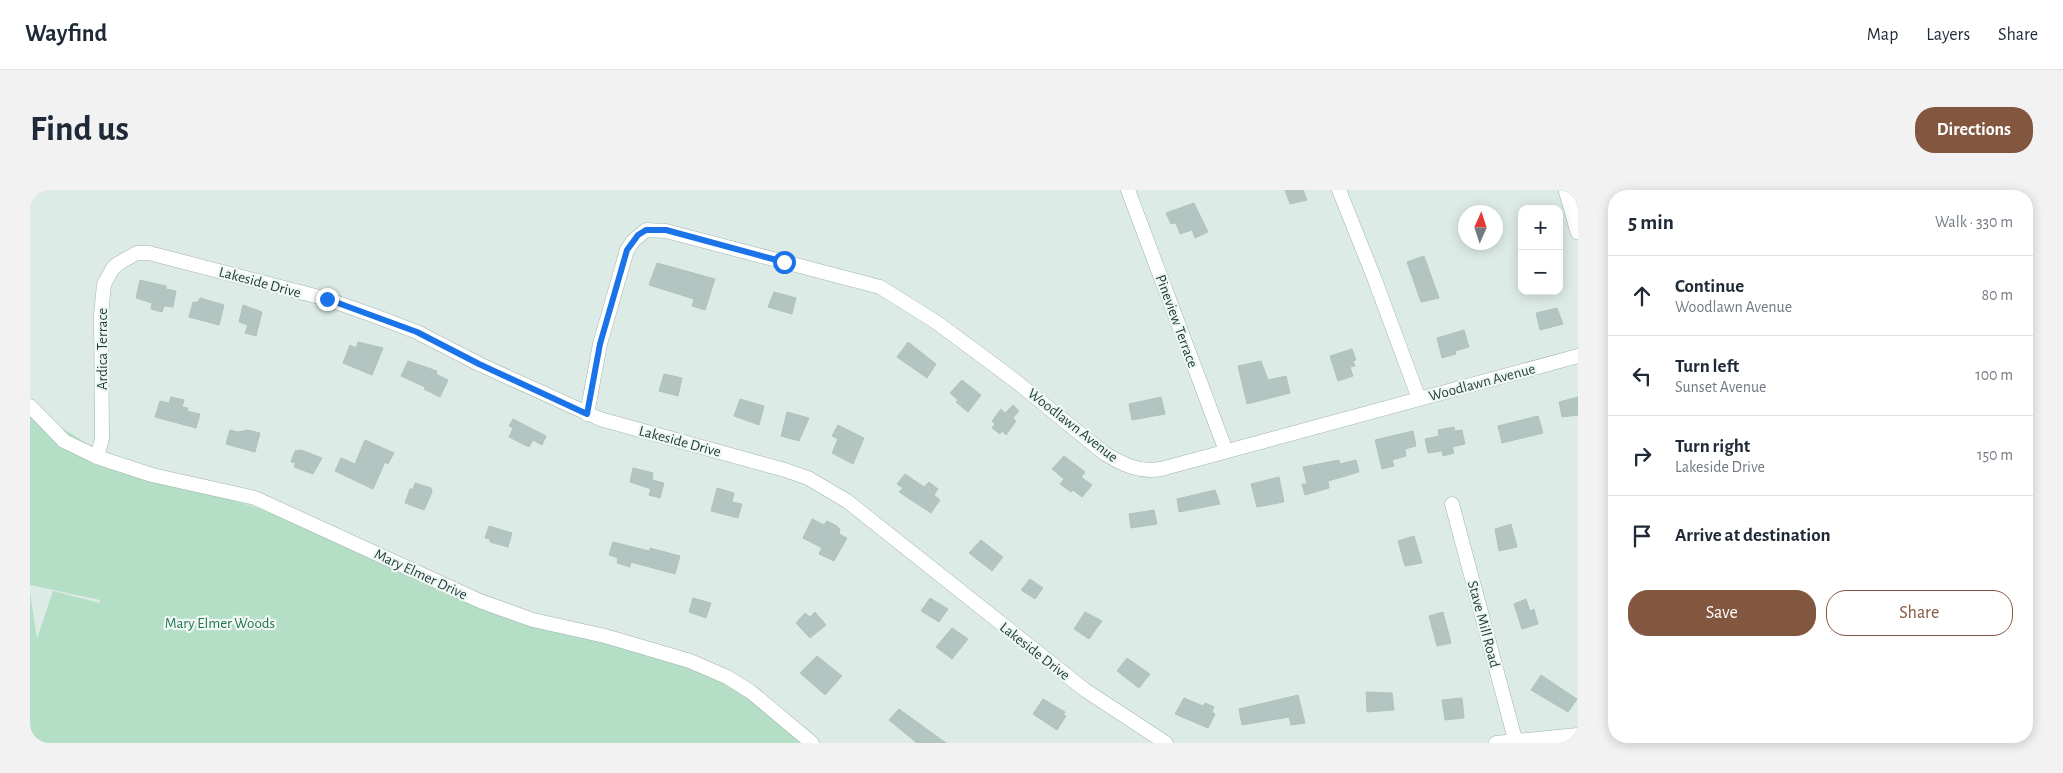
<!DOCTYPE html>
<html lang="en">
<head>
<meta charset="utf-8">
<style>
	body { margin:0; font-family:"Alegreya Sans",sans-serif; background:#f2f2f3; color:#1f2937 }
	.controls { position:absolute; right:15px; top:15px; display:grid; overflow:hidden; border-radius:10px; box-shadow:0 2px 12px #0003 }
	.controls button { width:45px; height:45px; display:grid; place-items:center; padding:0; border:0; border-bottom:1px solid #e0e1e3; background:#fff; color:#1f2937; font:25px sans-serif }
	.compass { position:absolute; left:1428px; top:15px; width:45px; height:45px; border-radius:50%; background:#fff; box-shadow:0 2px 12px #0003; rotate:3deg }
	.stop { position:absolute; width:15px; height:15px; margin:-11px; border:4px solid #1a73e8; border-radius:50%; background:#fff }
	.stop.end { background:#1a73e8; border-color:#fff; box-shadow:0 1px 5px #0008 }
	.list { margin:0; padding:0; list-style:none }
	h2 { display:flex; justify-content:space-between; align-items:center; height:65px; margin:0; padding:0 20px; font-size:21px }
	h2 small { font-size:16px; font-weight:400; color:#747a83 }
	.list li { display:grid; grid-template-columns:32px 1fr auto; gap:15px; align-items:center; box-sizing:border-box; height:80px; padding:0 20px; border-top:1px solid #e0e1e3 }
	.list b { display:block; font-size:19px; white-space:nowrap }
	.list p { margin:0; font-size:16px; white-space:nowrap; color:#747a83 }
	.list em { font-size:16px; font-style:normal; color:#747a83 }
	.actions { display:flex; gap:10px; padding:15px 20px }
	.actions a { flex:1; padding:11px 0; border:1px solid #83573f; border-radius:20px; text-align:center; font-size:18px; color:#83573f }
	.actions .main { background:#83573f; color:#fff }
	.icon { flex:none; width:28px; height:28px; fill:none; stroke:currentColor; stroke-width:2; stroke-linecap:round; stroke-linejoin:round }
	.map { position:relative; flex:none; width:1548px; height:553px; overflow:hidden; border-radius:20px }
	header { display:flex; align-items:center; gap:30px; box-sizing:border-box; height:70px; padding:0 25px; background:#fff; border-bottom:1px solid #e0e1e3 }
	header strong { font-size:24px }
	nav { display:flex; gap:28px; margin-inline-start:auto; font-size:18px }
	.intro { display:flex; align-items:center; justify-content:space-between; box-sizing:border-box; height:120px; padding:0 30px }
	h1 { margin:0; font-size:35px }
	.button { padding:12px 22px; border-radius:20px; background:#83573f; color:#fff; font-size:18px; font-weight:700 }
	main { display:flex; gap:30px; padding:0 30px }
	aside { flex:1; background:#fff; border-radius:20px; box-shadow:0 2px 12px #0003 }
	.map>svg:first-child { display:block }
	.green { fill:#b4dec5 }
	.building { fill:#b2c5c0; stroke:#afc4bf }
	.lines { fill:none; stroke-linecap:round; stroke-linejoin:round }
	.street-casing { stroke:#a0b3af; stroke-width:15 }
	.secondary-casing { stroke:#9cb7b1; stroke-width:16 }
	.street { stroke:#fff; stroke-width:14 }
	.secondary { stroke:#fff; stroke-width:15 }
	.route { stroke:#1a73e8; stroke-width:6 }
	.labels { text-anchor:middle; stroke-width:4.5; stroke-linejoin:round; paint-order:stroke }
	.street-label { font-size:15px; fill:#1e3b37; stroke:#eef7f4 }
	.park-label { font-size:15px; fill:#25754f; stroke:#eef7f4 }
</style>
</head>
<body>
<header>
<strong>Wayfind</strong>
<nav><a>Map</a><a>Layers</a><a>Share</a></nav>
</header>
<div class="intro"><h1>Find us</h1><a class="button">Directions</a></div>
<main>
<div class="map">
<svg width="1548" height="553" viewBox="0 0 1548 553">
	<rect width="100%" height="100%" fill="#ddebe7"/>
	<!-- green -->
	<path class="green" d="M0,218l74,46 109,40 51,16 40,18 362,133 21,6 54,21 71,55h-782v-151l7,47 16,-48 47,12v-3l-70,-15z"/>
	<!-- building -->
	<path class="building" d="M1255,0h18l4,10 -17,4z
		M1164,13l14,29 -13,6 -3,-8 -12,4 -4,-11 -5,1 -5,-11z
		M1394,66l15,42 -18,4 -14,-40z
		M627,73l58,16 -10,31 -13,-4 2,-7 -45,-14z
		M110,90l26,6v3l10,2 -3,16 -9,-1 -2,6 -11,-3 1,-6 -16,-5z
		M744,102l22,6 -4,16 -24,-7z
		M170,108l24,7 -5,20 -30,-8 4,-15h5z
		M213,115l19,7 -6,24 -11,-3 3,-8 -9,-3z
		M1527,118l6,16 -23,6 -4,-17z
		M1434,140l5,17 -14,4 1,3 -14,4 -5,-20z
		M328,152l25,6 -11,27 -29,-12 7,-18 6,3z
		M878,152l28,22 -9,14 -30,-21z
		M1322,159l4,11 -3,1 2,5 -5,1 3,9 -15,5 -8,-25z
		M378,171l29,10 -1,3 12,6 -8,17 -16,-8 1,-2 -24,-11z
		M1231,171l7,19 18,-4 4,17 -43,11 -9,-38z
		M634,184l18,4 -4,18 -19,-5z
		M932,190l19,15 -13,17 -12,-10 2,-2 -8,-7z
		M141,207l13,3 -2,7 6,1 -1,3 13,3 -4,14 -41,-11 5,-16 9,2z
		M1131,207l4,17 -33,6 -3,-16z
		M1548,207v18l-16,2 -3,-15z
		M710,209l24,7 -5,19 -25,-9z
		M983,215l6,6 -6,7 3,3 -10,14 -4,-4 -2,3 -8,-6 3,-4 -3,-3 9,-12 4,4z
		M757,222l22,6 -10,23 -18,-5z
		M1508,226l5,17 -41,10 -4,-17z
		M483,229l33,17 -4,9 -9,-5 -4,7 -20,-10 4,-9 -4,-2z
		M808,235l26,13 -11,26 -21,-11 6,-14 -6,-3z
		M1424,237l1,4 7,-1 3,14 -13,3 2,6 -11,3 -1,-5 -14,2 -3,-14 14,-3 -1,-6z
		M200,240l8,2 10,-2 12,3 -5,19 -29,-8z
		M1383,241l3,15 -11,3 1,7 -14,4 2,6 -12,3 -7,-29z
		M335,250l29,13 -6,11 -3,-2 -12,27 -38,-18 6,-13 14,6z
		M271,260l21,8 -9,16 -19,-7 2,-4 -5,-1 4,-11z
		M1034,266l21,16 -4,5 11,8 -10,12 -9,-7 -2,2 -11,-8 4,-5 -12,-10z
		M1309,270l1,4 16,-4 3,12 -31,9 1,7 -24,7 -3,-11h5l-4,-17z
		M603,278l20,5 -1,7 12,3 -4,15 -11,-3 2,-6 -21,-7z
		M875,284l19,13 5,-5 9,7 -4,6 6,5 -9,13 -32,-21 4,-4 -6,-4z
		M1249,287l5,25 -27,5 -6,-23z
		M385,293l16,5 1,4 -8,18 -19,-7 5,-14h3z
		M687,298l17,5 -2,9 10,2 -4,14 -27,-7z
		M1185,300l5,14 -41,8 -2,-13z
		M1124,320l3,14 -26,4 -2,-14z
		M782,329l12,6 3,-4 10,5 3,4 -1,4 8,4 -13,23 -15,-7 3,-6 -19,-10z
		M1481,334l6,23 -18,4 -4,-22z
		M459,336l23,7 -4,14 -18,-5v-3l-5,-1z
		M1384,346l8,27 -17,3 -7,-25z
		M951,350l22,17 -11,14 -23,-18z
		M583,352l36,9 1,-3 30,8 -5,18 -44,-12 -1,5 -13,-4 1,-5 -9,-3z
		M1000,389l13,9 -8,11 -14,-9z
		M663,408l18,5 -5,15 -17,-6z
		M900,408l18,11 -9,13 -18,-11z
		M1496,409l4,12 4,-2 4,15 -16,5 -8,-25z
		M785,422l11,13 -16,13 -14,-15 9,-10 5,4z
		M1055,422l17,9 -13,18 -15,-10z
		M1413,422l8,31 -14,3 -8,-30z
		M922,438l16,11 -16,20 -16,-12z
		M787,466l25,20 -17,19 -25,-22z
		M1097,468l23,16 -11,14 -22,-17z
		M1511,485l36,24 -9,13 -37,-22z
		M1336,502l26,1 2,17 -27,2z
		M1268,505l7,28 -14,2 -2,-8 -47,8 -3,-16z
		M1154,508l19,8 2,-3 9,4 -2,5 3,2 -7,14 -33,-14z
		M1432,508l2,20 -19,2 -3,-20z
		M1013,509l22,13 -2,3 3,1 -9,14 -24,-16z
		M869,519l47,34h-29l-28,-23z"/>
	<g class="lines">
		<!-- street casing -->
		<g class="street-casing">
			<path id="street" d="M1098,0l98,261
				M1309,0l36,90 44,119
				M0,216l34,35 33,16 55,18 103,23 225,103 53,19 72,16 85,25 37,16 24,15 61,51
				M557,224l13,-70 27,-94 6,-9 13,-11 20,1 214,56 56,35 77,57 91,74c18,11 35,20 57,16l417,-113
				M67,267l5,-18 -1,-124 3,-31 9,-16 6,-5 18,-10h12l178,46 48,17 42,16 62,32 121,55 185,51 23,8 39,23 238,189 81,53
				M1422,314l64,239
				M1466,553l82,-8"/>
		</g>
		<!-- secondary casing -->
		<g class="secondary-casing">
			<path id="secondary" d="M1536,0l12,42"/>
		</g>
		<!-- street -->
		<use href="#street" class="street"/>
		<!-- secondary -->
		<use href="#secondary" class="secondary"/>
	</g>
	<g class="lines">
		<!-- route -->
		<path class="route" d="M297,109l90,33 62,32 108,50 13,-70 27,-94 11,-15 8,-5h20l118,32"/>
	</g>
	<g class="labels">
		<!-- street labels -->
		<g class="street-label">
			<text transform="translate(230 92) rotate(15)" y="5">Lakeside Drive</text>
			<text transform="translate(1147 131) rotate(70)" y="5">Pineview Terrace</text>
			<text transform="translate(72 159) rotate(-90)" y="5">Ardica Terrace</text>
			<text transform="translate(1452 192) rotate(-15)" y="5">Woodlawn Avenue</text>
			<text transform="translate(1043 235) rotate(38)" y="5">Woodlawn Avenue</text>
			<text transform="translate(650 251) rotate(15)" y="5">Lakeside Drive</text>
			<text transform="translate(391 384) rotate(25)" y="5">Mary Elmer Drive</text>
			<text transform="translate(1454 434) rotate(75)" y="5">Stave Mill Road</text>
			<text transform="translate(1005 461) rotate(38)" y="5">Lakeside Drive</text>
		</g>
		<!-- park labels -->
		<g class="park-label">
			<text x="190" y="438">Mary Elmer Woods</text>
		</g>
	</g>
</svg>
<div class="controls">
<button>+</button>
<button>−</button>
</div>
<svg class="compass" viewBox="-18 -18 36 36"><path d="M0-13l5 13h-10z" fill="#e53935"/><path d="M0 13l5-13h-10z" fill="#747a83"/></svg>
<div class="stop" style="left:754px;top:72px"></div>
<div class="stop end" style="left:297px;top:109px"></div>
</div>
<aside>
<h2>5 min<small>Walk · 330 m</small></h2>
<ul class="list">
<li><svg class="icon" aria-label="ahead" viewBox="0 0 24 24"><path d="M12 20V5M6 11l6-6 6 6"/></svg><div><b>Continue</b><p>Woodlawn Avenue</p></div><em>80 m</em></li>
<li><svg class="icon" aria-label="left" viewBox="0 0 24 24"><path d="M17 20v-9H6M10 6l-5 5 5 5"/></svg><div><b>Turn left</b><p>Sunset Avenue</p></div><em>100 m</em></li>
<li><svg class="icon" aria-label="right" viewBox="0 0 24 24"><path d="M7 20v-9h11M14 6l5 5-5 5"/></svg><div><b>Turn right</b><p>Lakeside Drive</p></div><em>150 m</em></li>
<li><svg class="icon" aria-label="arrive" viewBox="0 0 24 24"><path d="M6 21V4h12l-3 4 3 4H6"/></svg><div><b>Arrive at destination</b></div></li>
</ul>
<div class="actions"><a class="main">Save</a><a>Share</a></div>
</aside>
</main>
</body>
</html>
